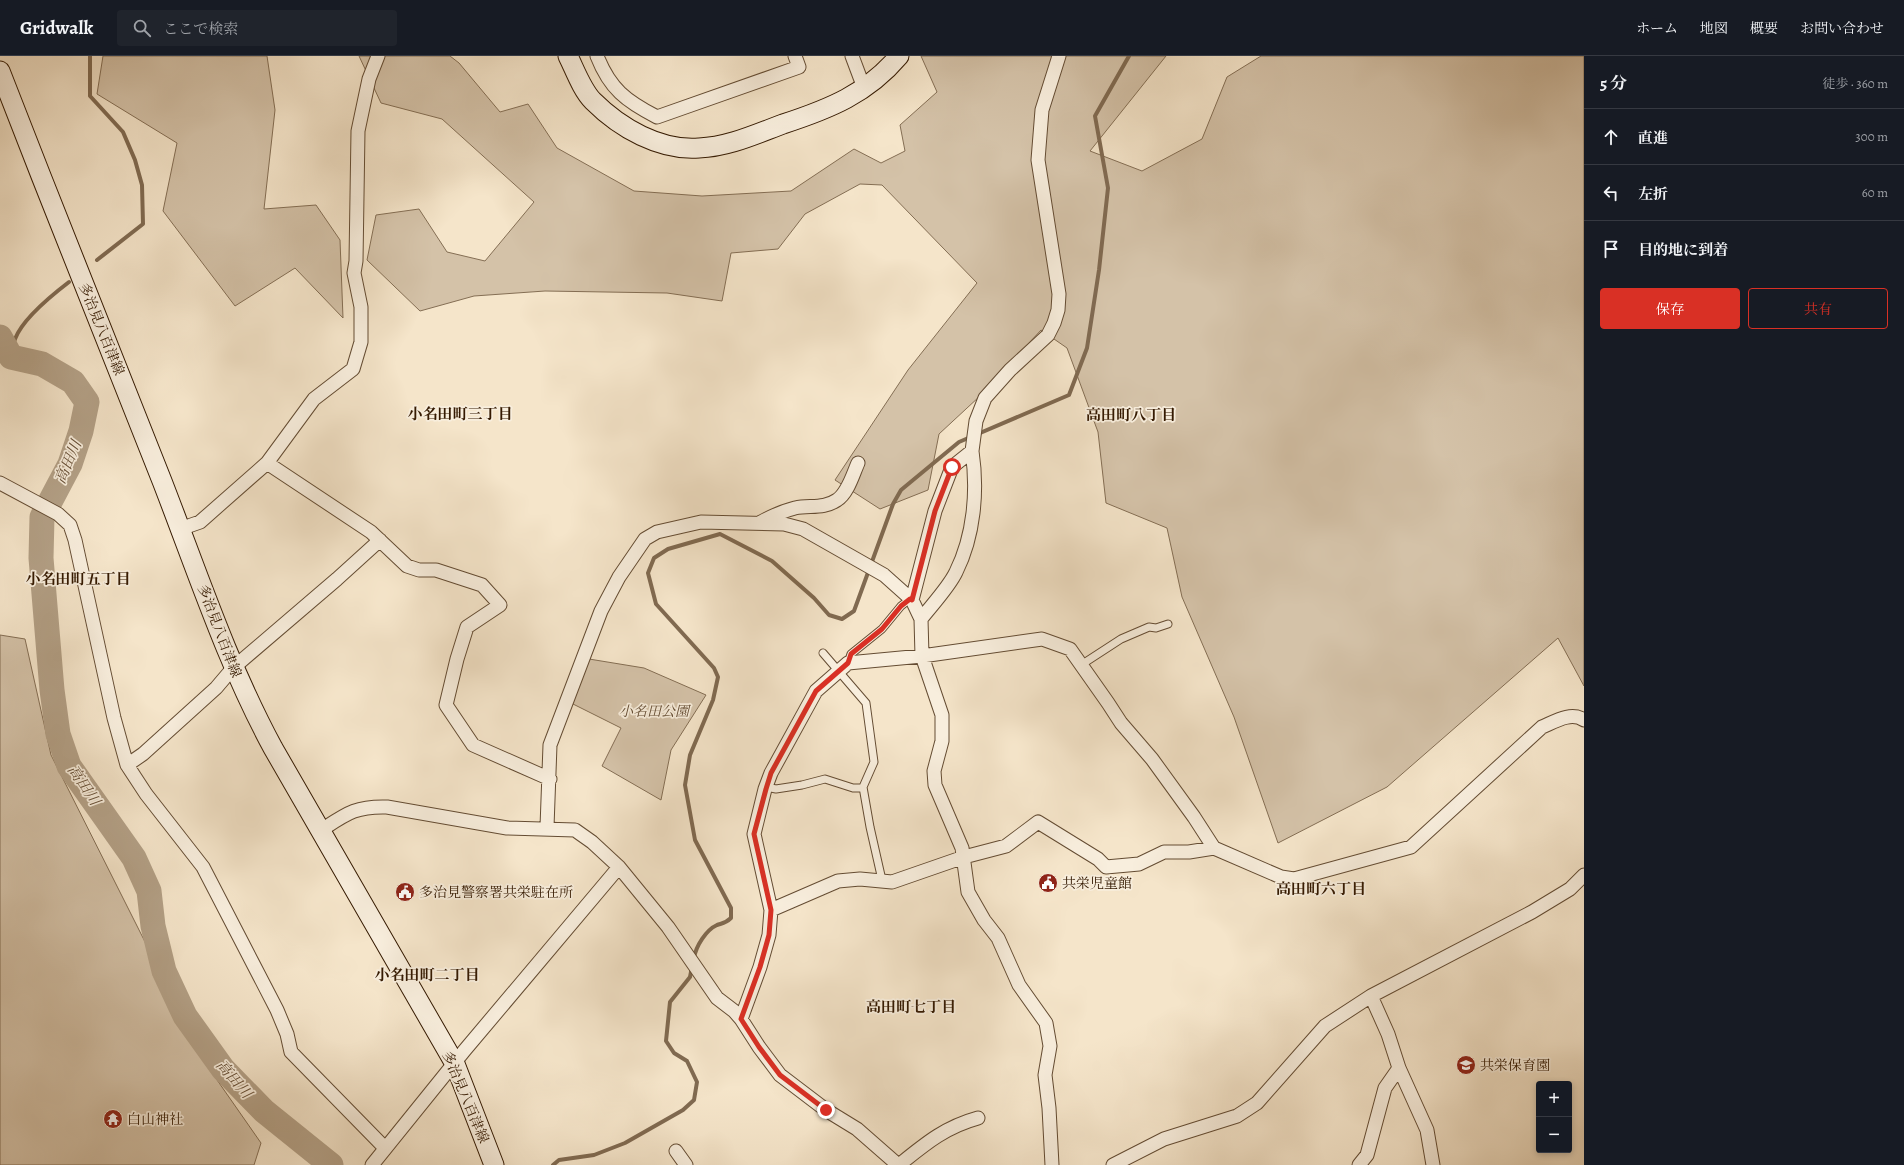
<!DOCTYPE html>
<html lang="ja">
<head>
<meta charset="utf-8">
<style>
	body { margin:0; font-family:Alegreya,"Noto Serif JP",serif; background:#20242c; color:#f1f3f6 }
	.controls { position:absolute; right:12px; bottom:12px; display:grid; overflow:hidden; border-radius:4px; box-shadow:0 2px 6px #0003 }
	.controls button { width:36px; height:36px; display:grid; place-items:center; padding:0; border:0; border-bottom:1px solid #363941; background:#171b24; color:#f1f3f6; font:20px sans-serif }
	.stop { position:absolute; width:12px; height:12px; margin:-9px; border:3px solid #d93025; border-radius:50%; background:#fff }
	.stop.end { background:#d93025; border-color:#fff; box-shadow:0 1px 4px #0008 }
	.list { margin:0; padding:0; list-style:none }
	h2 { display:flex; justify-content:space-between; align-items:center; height:52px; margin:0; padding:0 16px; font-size:17px }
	h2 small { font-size:13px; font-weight:400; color:#9ea1a6 }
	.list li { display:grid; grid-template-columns:26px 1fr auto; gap:12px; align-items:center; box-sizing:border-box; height:56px; padding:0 16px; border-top:1px solid #363941 }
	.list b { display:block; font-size:15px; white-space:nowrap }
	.list em { font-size:13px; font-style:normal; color:#9ea1a6 }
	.actions { display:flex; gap:8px; padding:12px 16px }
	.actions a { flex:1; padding:9px 0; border:1px solid #d93025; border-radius:4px; text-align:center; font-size:14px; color:#d93025 }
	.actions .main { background:#d93025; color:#fff }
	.icon { flex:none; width:22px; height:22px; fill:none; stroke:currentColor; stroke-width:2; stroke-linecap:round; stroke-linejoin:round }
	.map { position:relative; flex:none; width:1584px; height:1109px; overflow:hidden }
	header { display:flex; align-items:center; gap:24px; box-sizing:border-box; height:56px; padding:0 20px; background:#171b24; border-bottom:1px solid #363941 }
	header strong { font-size:19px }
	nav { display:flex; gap:22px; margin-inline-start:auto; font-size:14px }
	.search { width:280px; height:36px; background:#20242c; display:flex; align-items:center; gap:10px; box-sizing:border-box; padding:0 14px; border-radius:4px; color:#9ea1a6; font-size:15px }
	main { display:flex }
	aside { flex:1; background:#171b24 }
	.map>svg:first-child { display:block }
	.green { fill:#d4c2a8; stroke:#846e54 }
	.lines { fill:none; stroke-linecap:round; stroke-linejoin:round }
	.stream { stroke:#806a51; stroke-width:4 }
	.river { stroke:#b3a086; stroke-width:25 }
	.lane-casing { stroke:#644c33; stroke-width:9 }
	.street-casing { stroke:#644c33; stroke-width:15 }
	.secondary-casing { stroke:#341901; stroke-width:21 }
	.lane { stroke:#f8eedd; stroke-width:7 }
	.street { stroke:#f8eedd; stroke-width:13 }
	.secondary { stroke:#f8eedd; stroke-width:19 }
	.route { stroke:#d93025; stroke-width:5 }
	.labels { text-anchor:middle; stroke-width:3.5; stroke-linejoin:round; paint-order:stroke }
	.street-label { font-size:14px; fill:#341901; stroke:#f8eedd }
	.park-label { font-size:14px; font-style:italic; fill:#644c33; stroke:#f8eedd }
	.poi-label { font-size:14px; fill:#341901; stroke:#f8eedd; text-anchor:start }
	.neighbourhood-label { font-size:15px; font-weight:bold; fill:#341901; stroke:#f8eedd }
	.water-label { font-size:15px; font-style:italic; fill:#674f36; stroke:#f8eedd }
</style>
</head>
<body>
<header>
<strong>Gridwalk</strong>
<div class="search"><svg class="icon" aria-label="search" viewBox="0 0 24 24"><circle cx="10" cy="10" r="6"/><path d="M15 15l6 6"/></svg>ここで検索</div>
<nav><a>ホーム</a><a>地図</a><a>概要</a><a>お問い合わせ</a></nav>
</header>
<main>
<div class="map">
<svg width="1584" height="1109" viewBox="0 0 1584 1109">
	<rect width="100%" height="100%" fill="#f5e5ca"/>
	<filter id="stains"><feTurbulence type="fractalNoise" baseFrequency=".005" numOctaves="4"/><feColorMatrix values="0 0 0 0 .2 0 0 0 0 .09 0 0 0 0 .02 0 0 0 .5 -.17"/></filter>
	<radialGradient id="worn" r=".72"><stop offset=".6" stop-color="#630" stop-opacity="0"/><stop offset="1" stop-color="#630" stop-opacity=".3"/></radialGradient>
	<!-- green -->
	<path class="green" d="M103,0h164l8,54 -11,99 52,-4 24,35 3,78 -48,-50 -60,38 -72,-95 14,-68 -80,-49z
		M359,0h91l9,7 41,49 28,-8 29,44 77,43 68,5 89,-5 63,-42 27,14 24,-12 -5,-26 37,-33 -16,-36h245l-76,95 52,20 60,-32 25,-62 34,-21h323v630l-26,-48 -171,149 -109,56 -44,-126 -52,-120 -15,-69 -61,-25 -8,-71 -31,-84 -26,-18 -61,66 -41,38 -11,56 -48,19 -45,-29 73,-110 69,-87 -95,-98 -22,-1 -55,30 -27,35 -47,4 -9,48 -55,-8 -122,-2 -71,5 -54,15 -53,-51 9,-45 43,-6 28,43 38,9 49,-59 -92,-83 -61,-16z
		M0,579l25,4 26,116 157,312 53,76 -7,22h-254z
		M589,603l55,9 62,27 -35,55 -10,50 -59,-34 19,-38 -50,-25z"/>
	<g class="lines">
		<!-- stream -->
		<path class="stream" d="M90,0v40l33,36 12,28 7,25 1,39 -46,36
			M11,301c1,-6 2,-13 4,-18 8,-21 37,-44 54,-57
			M694,902c2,-12 12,-28 23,-33 6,-2 9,-2 14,-7v-10l-36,-68 -10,-55 5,-30 23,-55 5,-23 -4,-9 -58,-64 -8,-31 6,-15 14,-9 52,-15 52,27 42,37 15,17 13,4 12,-8 39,-107 8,-14 58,-48 110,-47 18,-47 12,-78 9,-82 -13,-72 34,-60
			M553,1109l6,-5 35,-5 31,-12 58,-33 11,-10 3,-18 -10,-21 -13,-8 -8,-12 4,-39 20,-25 2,-10"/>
		<!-- river -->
		<path class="river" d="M0,281l11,20 31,7 31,18 14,20 -6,29 -11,33 -28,53 -1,41 11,132 6,44 11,32 65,92 15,33 4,35 11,45 21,45 38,53 41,42 67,54"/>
		<!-- lane casing -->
		<g class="lane-casing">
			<path id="lane" d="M823,597l43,50 8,59 -11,25 7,40 12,53
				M848,607l3,-9 31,-25 19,-23 9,-7
				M1081,609l40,-26 28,-12 7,1 12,-4
				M766,731l10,2 26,-4 23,-6 28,9h10"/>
		</g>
		<!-- street casing -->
		<g class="street-casing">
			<path id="street" d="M597,0c13,33 29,45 60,61l142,-50 -4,-11
				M852,0l12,32
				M267,407l104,69 36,34 12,4h17l46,15 18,20 -33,22 -10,32 -11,46 27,40 77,34
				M0,427l58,31 12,11 5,15 39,178 13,47 19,29 57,73 74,143 10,24 4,18 94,96
				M761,466c11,-6 22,-11 34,-14 15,-3 29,1 42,-8 11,-7 16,-26 21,-37
				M180,473l20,-7 67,-59 47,-64 39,-30 8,-27v-35l-7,-34 2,-12 2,-130 11,-52 9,-23
				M912,544l23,-89 17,-44 20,-16 4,-30 9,-23 25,-28 38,-35 6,-12 4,-13 1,-16 -21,-134 4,-50 17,-54
				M921,563c10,-13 28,-32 35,-47 18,-36 22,-81 16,-121
				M127,709l16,-11 73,-66 17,-20 104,-89 43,-39
				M547,771l3,-82 51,-134 18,-34 26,-38 12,-7 44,-10 83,2 19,5 81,46 28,25 9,19 1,37 20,59v26l-8,30 1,14 27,63 6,44 16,28 14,18 21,47 27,38 4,23 -5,29 4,33 3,57
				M320,775c26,-17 35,-25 67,-24l120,21 68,2 17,12 27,25 49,60 49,71 17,13 7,8 18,28 21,28 46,35 31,19 41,36
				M771,854l67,-29 22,-2 32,3 72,-25 42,-11 32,-24 60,37 8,8 33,-3 25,-12h25l25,-4
				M1371,940l17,38 11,34 28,62 6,35
				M741,963l19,-52 9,-32 2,-25 -17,-76 11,-45 6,-16 45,-82 32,-28 74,-7 120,-17 28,10 38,54 13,20 31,36 42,58 20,31 67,29 13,2 117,-32 131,-120c12,-5 29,-16 42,-7
				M676,1095l10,14
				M372,1109l92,-114 155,-184
				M899,1109c26,-21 46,-38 79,-47
				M1113,1109l51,-26 73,-23 20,-13 68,-77 46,-30 161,-84 38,-23 14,-14
				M1359,1109l8,-10 18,-67 14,-20"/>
		</g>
		<!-- secondary casing -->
		<g class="secondary-casing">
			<path id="secondary" d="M568,0c7,14 14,34 25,45 27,27 67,50 106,47 29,-1 57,-14 84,-24 46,-15 84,-30 116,-68
				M0,15c53,137 108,273 162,410 35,90 65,182 111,267l182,316 39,101"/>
		</g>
		<!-- lane -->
		<use href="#lane" class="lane"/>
		<!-- street -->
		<use href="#street" class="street"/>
		<!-- secondary -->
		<use href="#secondary" class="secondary"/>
	</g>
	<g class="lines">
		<!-- route -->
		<path class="route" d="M826,1054l-46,-35 -21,-28 -18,-28 19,-52 9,-32 2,-25 -17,-76 12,-45 5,-16 45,-82 32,-28 3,-9 31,-25 19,-23 9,-7 2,1 23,-89 17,-44"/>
	</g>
	<!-- icons -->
	<defs>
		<g id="civic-disc" transform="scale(1)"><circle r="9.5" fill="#8f2418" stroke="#f8eedd"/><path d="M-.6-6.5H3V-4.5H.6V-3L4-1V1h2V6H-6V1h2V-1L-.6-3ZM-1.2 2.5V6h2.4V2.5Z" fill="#fff"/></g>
		<g id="school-disc" transform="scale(1)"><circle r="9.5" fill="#8f2418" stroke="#f8eedd"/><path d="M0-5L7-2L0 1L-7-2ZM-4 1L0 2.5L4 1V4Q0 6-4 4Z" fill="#fff"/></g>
		<g id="temple-disc" transform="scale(1)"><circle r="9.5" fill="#8f2418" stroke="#f8eedd"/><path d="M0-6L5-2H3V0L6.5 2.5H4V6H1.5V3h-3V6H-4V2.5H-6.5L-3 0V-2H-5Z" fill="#fff"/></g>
	</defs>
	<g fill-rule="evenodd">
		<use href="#civic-disc" x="1048" y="827"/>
		<use href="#civic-disc" x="405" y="836"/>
		<use href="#school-disc" x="1466" y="1009"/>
		<use href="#temple-disc" x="113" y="1063"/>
	</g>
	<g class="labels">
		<!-- street labels -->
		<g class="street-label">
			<text transform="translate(102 273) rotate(68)" y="5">多治見八百津線</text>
			<text transform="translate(220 575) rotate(69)" y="5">多治見八百津線</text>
			<text transform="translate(466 1041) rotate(67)" y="5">多治見八百津線</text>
		</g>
		<!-- park labels -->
		<g class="park-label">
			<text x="654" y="660">小名田公園</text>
		</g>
		<!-- poi labels -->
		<g class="poi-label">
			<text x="1062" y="832">共栄児童館</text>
			<text x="419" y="841">多治見警察署共栄駐在所</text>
			<text x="1480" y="1014">共栄保育園</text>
			<text x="127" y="1068">白山神社</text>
		</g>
		<!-- neighbourhood labels -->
		<g class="neighbourhood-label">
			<text x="460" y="363">小名田町三丁目</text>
			<text x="1131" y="364">高田町八丁目</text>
			<text x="78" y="528">小名田町五丁目</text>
			<text x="1321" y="838">高田町六丁目</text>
			<text x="427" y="924">小名田町二丁目</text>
			<text x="911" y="956">高田町七丁目</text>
		</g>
		<!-- water labels -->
		<g class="water-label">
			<text transform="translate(68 406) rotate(-67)" y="5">高田川</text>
			<text transform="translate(84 729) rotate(56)" y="5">高田川</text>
			<text transform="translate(234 1023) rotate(49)" y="5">高田川</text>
		</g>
	</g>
	<rect width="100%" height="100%" filter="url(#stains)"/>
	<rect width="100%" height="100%" fill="url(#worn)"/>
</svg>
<div class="controls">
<button>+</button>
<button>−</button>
</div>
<div class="stop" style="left:952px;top:411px"></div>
<div class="stop end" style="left:826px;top:1054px"></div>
</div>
<aside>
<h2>5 分<small>徒歩 · 360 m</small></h2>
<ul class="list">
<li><svg class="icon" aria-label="ahead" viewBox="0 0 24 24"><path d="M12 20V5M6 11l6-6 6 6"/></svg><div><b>直進</b></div><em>300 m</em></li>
<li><svg class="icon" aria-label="left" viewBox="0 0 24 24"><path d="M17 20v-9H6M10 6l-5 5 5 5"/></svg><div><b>左折</b></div><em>60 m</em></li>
<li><svg class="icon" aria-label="arrive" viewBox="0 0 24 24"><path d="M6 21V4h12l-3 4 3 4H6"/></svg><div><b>目的地に到着</b></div></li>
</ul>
<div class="actions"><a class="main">保存</a><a>共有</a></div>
</aside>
</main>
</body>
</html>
